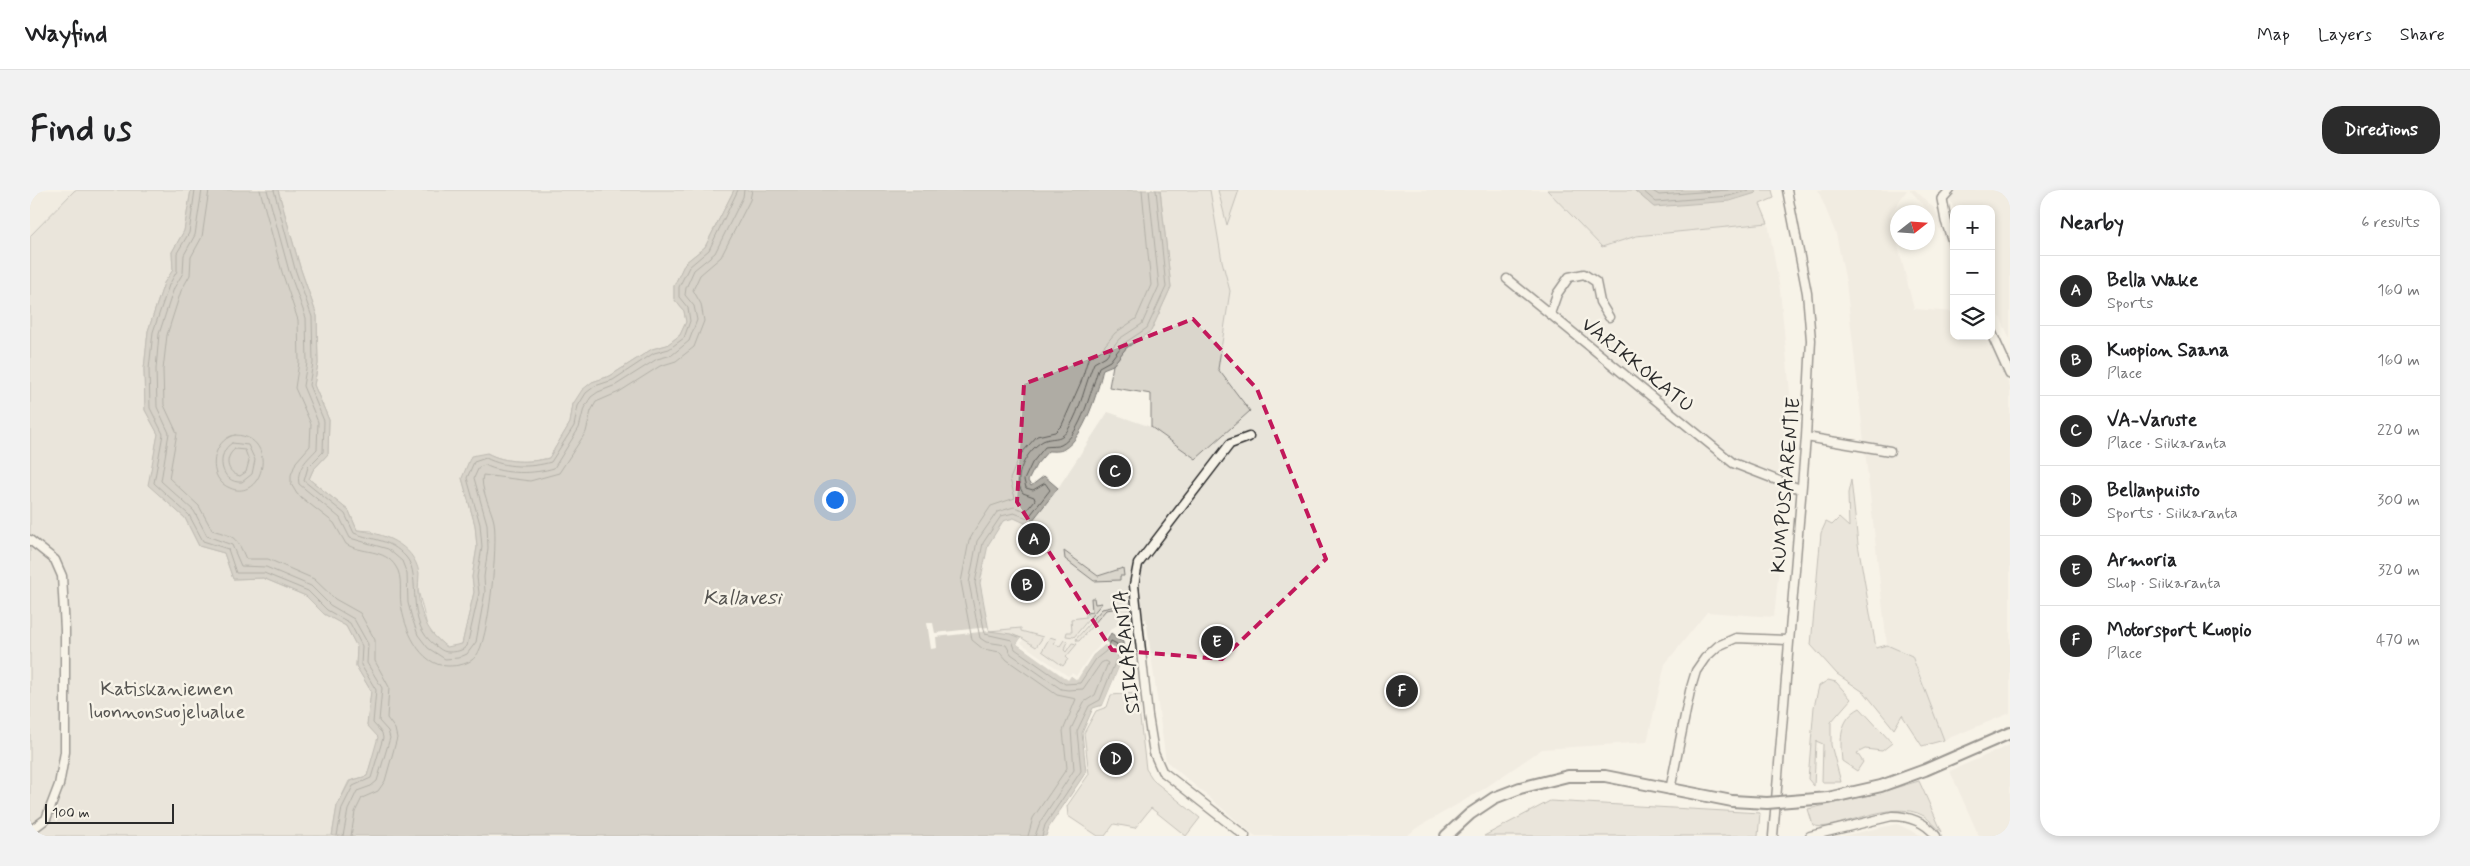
<!DOCTYPE html>
<html lang="en">
<head>
<meta charset="utf-8">
<style>
	body { margin:0; font-family:Mynerve,sans-serif; background:#f2f2f2; color:#202124 }
	.controls { position:absolute; right:15px; top:15px; display:grid; overflow:hidden; border-radius:10px; box-shadow:0 2px 8px #0003 }
	.controls button { width:45px; height:45px; display:grid; place-items:center; padding:0; border:0; border-bottom:1px solid #e0e0e0; background:#fff; color:#202124; font:25px sans-serif }
	.compass { position:absolute; left:1860px; top:15px; width:45px; height:45px; border-radius:50%; background:#fff; box-shadow:0 2px 8px #0003; rotate:73deg }
	.scale { position:absolute; left:15px; bottom:12px; width:129px; box-sizing:border-box; padding-left:5px; border:2px solid #2b2b2b; border-top:0; font-size:14px; line-height:18px; white-space:nowrap; color:#2b2b2b; -webkit-text-stroke:4px #f7f3e8; paint-order:stroke }
	.you { position:absolute; left:804px; top:309px; width:18px; height:18px; margin:-12px; border:4px solid #fff; border-radius:50%; background:#1a73e8; box-shadow:0 0 0 8px #1a73e833 }
	.badge { display:grid; place-items:center; width:32px; height:32px; border-radius:50%; background:#2b2b2b; color:#fff; font-size:16px; font-weight:700 }
	.pin { position:absolute; translate:-50% -50%; border:2px solid #fff; box-shadow:0 1px 5px #0006 }
	.list { margin:0; padding:0; list-style:none }
	h2 { display:flex; justify-content:space-between; align-items:center; height:65px; margin:0; padding:0 20px; font-size:21px }
	h2 small { font-size:16px; font-weight:400; color:#757577 }
	.list li { display:grid; grid-template-columns:32px 1fr auto; gap:15px; align-items:center; box-sizing:border-box; height:70px; padding:0 20px; border-top:1px solid #e0e0e0 }
	.list b { display:block; font-size:19px; white-space:nowrap }
	.list p { margin:0; font-size:16px; white-space:nowrap; color:#757577 }
	.list em { font-size:16px; font-style:normal; color:#757577 }
	.icon { flex:none; width:28px; height:28px; fill:none; stroke:currentColor; stroke-width:2; stroke-linecap:round; stroke-linejoin:round }
	.map { position:relative; flex:none; width:1980px; height:646px; overflow:hidden; border-radius:20px }
	header { display:flex; align-items:center; gap:30px; box-sizing:border-box; height:70px; padding:0 25px; background:#fff; border-bottom:1px solid #e0e0e0 }
	header strong { font-size:24px }
	nav { display:flex; gap:28px; margin-inline-start:auto; font-size:18px }
	.intro { display:flex; align-items:center; justify-content:space-between; box-sizing:border-box; height:120px; padding:0 30px }
	h1 { margin:0; font-size:35px }
	.button { padding:12px 22px; border-radius:20px; background:#2b2b2b; color:#fff; font-size:18px; font-weight:700 }
	main { display:flex; gap:30px; padding:0 30px }
	aside { flex:1; background:#fff; border-radius:20px; box-shadow:0 2px 8px #0003 }
	.map>svg:first-child { display:block }
	.built { fill:#e8e4da }
	.green { fill:#dad6cc; stroke:#82807c }
	.water { fill:#afaca4; stroke:#7a7874 }
	.pier { fill:#f7f3e8 }
	.lines { fill:none; stroke-linecap:round; stroke-linejoin:round }
	.shore { stroke:#605f5b; stroke-width:1 }
	.minor-casing { stroke:#2b2b2b; stroke-width:11 }
	.tertiary-casing { stroke:#2b2b2b; stroke-width:12 }
	.secondary-casing { stroke:#2b2b2b; stroke-width:14 }
	.minor { stroke:#f7f3e8; stroke-width:8 }
	.tertiary { stroke:#f7f3e8; stroke-width:9 }
	.secondary { stroke:#f7f3e8; stroke-width:10 }
	.secondary-bridge-casing { stroke:#2b2b2b; stroke-width:14; stroke-linecap:butt }
	.secondary-bridge { stroke:#f7f3e8; stroke-width:10 }
	.marked { fill:none; stroke:#c2185b; stroke-width:4; stroke-dasharray:10 6; stroke-linejoin:round }
	.labels { text-anchor:middle; stroke-width:5; stroke-linejoin:round; paint-order:stroke }
	.street-label { font-size:20px; fill:#2b2b2b; stroke:#f7f3e8 }
	.park-label { font-size:20px; fill:#575653; stroke:#f7f3e8 }
	.water-label { font-size:21px; font-style:italic; fill:#53524f; stroke:#f7f3e8 }
</style>
</head>
<body>
<header>
<strong>Wayfind</strong>
<nav><a>Map</a><a>Layers</a><a>Share</a></nav>
</header>
<div class="intro"><h1>Find us</h1><a class="button">Directions</a></div>
<main>
<div class="map">
<svg width="1980" height="646" viewBox="0 0 1980 646">
	<rect width="100%" height="100%" fill="#f7f3e8"/>
	<filter id="ink" filterUnits="userSpaceOnUse"><feTurbulence type="fractalNoise" baseFrequency=".02" numOctaves="2"/><feDisplacementMap in="SourceGraphic" scale="10" xChannelSelector="R" yChannelSelector="G"/><feConvolveMatrix kernelMatrix="1 2 1 2 8 2 1 2 1" color-interpolation-filters="sRGB"/></filter>
	<g filter="url(#ink)">
		<!-- built -->
		<path class="built" d="M0,0h45l-45,46z
			M1180,0h337l55,57 34,-11 132,-13 12,67 12,123 -14,47 6,56 -10,101 -67,-5 -42,52 -18,78 -105,7 -60,41 -67,39 -8,7h-152l-89,-75 -20,-142 -25,4 -10,6 -35,50 -8,1 -79,-49 -9,-48 8,-38 15,-24 11,-3 15,7 29,-37 50,-76 43,15 45,32 22,-90 12,-78 -8,-30z
			M1788,0h89l-17,24 24,95 40,3v24h35l21,52v325l-66,27 -32,-84 -25,-11 -41,-363 -10,-48z
			M1880,0h5l20,19 19,45v10l-19,-46z
			M1926,0h54v149l-19,-43v-87h-37l-5,-12z
			M1980,555v91h-31l-29,-65z
			M1867,634l25,12h-80h1z"/>
		<!-- green -->
		<path class="green" d="M45,0h116l-7,41 -12,21 1,18 -9,13 -16,48 -4,38 1,41 13,24 -9,51 36,33 14,28 25,7 9,26 30,-1 43,18 18,18 22,12 11,21 -1,19 15,25 -4,34 12,12 -12,39 -18,5 -12,25 -5,30h-302v-600z
			M248,0h456l-29,57 -20,16 -11,23v13l10,12 2,11 -6,13 -13,10 -15,4 -42,27 -18,6 -19,22 -3,19 -21,35c-19,5 -44,5 -62,-5l-25,25 13,47 2,22 -5,30 2,15 -12,52 -15,4 -19,-18 -10,-40 -46,-59 -15,-1 -8,-19 -40,-32 4,-9 15,-16 1,-34 -15,-35 4,-21 -1,-48 -17,-49z
			M1130,0h50l12,71 8,30 -12,78 32,42 -54,48 -45,-32v-33l-42,-7 4,-22 13,-17 25,-17 20,-44z
			M1188,0h21l-12,35z
			M1517,0h87l20,17 102,-14 -2,-3h18l2,8 -14,6 8,19 -132,13 -34,11z
			M1821,290l7,64 18,104 11,-3 25,11 32,84 -22,6 -20,-31 -8,14 -29,-36 -28,-19 -26,-29 10,-112 5,-11 6,3 7,-7 10,9 -1,-34z
			M1034,361l34,25 25,-8 1,8h-4v4l-26,1 -29,-22z
			M1061,408h3l1,6 7,-1 -28,34 -8,-1 1,-4h5l-1,-13 15,-2v-4l6,-1z
			M1086,416l-3,3 -7,1 -27,31h-2l-1,-2 26,-30z
			M991,438v3l22,6 -7,10 -14,-9 -33,-7z
			M1020,447l6,2 -2,5 6,2 4,-6 4,2 -4,8 2,2 6,-9 5,1 -11,13 2,2 -5,7 -21,-15z
			M1798,490l8,2 15,17 -20,23v23l10,37h-19l1,-38 -7,-3 -2,45 -6,-7 6,-72 5,-21z
			M1107,503l9,76 8,12 46,37 -14,18 -35,-28 -16,20 -21,-4 -9,12h-7l-30,-20 -1,-10 22,-32 -5,-41 12,-22 11,-4 4,-12z
			M1830,518l32,35 -10,8 -17,-2 -8,4 6,9 -6,9 -15,-10c-2,-21 -3,-42 18,-53z
			M1889,591l23,51c-6,-5 -12,-12 -18,-16 -34,-20 -93,19 -111,9l-5,-16 59,-13z
			M1520,611l210,12 -2,23h-274z"/>
		<!-- water -->
		<path class="water" d="M161,0h87l22,77 17,49 1,48 -4,21 15,35 -1,34 -15,16 -4,9 40,32 8,19c25,3 57,14 62,43 0,6 -1,13 -1,19 2,23 10,42 29,55l15,-3 12,-52 -2,-15 5,-30 -2,-22 -13,-47 9,-22 16,-3c18,10 43,10 62,5l21,-35 3,-19 9,-14 10,-8 18,-6 42,-27 15,-4 13,-10 6,-13 -2,-11 -10,-12v-13l11,-23 20,-16 29,-57h426l11,97 -20,44 -25,17 -13,17 -10,4c-5,22 -19,69 -39,80 -4,3 -11,2 -16,2l-12,14 -8,16 3,5 13,-10 14,12 -29,37 -15,-7 -11,3 -15,24 -8,38 9,48 22,3 10,4 -4,6 51,35 3,-3 6,3 16,-24 12,-10 6,-12 12,9 1,13 -21,50 -10,3 -11,25 4,39 -37,55 -3,9h-714l5,-30 13,-25 17,-5 11,-39 -11,-12 4,-34 -15,-25 1,-19 -11,-21 -22,-12 -18,-18 -43,-18 -30,1 -9,-26 -25,-7 -14,-28 -37,-33 10,-51 -13,-24 -1,-41 4,-38 16,-48 9,-13 -1,-18 12,-21z
			M1604,0h120l2,3 -26,8 -76,6z"/>
		<!-- pier -->
		<path class="pier" d="M897,433h6l2,10 53,-6 1,4 -53,6 1,11 -6,1z
			M991,448l2,2 -2,3 47,33 4,-3 4,3 15,-22 11,-10 1,-5 23,17 -20,50 -3,-1 19,-45 -17,-15 -12,10 -16,25 -6,-4 -3,4 -51,-36z"/>
		<g class="lines">
			<!-- shore -->
			<path class="shore" d="M165,0l-6,43 -12,20v18l-8,14 -16,47 -4,37 1,39 13,26 -9,49 35,32 14,26 25,8 8,24h28l44,18 19,19 23,13 12,23 -1,19 15,25 -3,33 9,10 1,5 -12,40 -18,8 -11,22 -5,28
				M172,0l-7,45 -11,20 -1,18 -9,15 -15,46 -3,35 1,38 12,26 -8,48 33,30 13,25 25,9 9,21 25,1 45,19 19,19 24,14 14,25 -1,19 15,25 -3,33 9,10 2,7 -13,43 -6,5 -14,5 -9,19 -5,26
				M179,0l-7,47 -11,20 -1,18 -9,16 -14,44 -4,35 1,35 13,28 -8,45 30,28 13,24c23,7 24,6 34,29h22l46,20 21,20 25,14 15,27v21l14,26 -2,31 8,11 2,9 -12,43 -7,10 -16,7 -7,14 -4,24
				M230,0l22,82 16,48 1,42 -4,26 16,36 -1,22 -14,16 -5,13v9l6,10 37,29 12,21c15,10 39,4 50,23 7,10 3,26 5,37 3,23 18,62 47,62 10,0 22,-2 28,-10 13,-14 22,-112 18,-134 -2,-12 -15,-35 -11,-47l47,6 29,-8 27,-41 5,-21 5,-9 23,-10 41,-26 16,-5 18,-14 10,-26 -3,-17 -8,-14 7,-15 21,-18 29,-57 2,-10
				M237,0l22,81 17,47 1,45 -4,23 15,36 -1,27c-9,10 -21,19 -18,35l41,34 10,20 38,11 14,12 5,13 1,29 4,15 6,17 10,13 17,11 13,-1 9,-4 9,-12 9,-50 -1,-15 4,-29 -1,-24 -13,-46 5,-11 6,-2c19,10 50,9 69,3l25,-40 5,-20 7,-11 7,-5 18,-7 41,-26 15,-4 17,-14 8,-21 -3,-14 -9,-11 1,-7 8,-18 21,-17 28,-56 1,-7
				M244,0l21,79 17,48 1,46 -4,22 15,36 -1,31 -15,15 -4,14 41,33 9,19c20,8 35,5 52,24 17,19 -3,66 30,89 4,3 7,6 13,6 7,0 13,-1 18,-6l12,-53 -2,-16 5,-30 -2,-23 -13,-46 7,-16 12,-4c19,10 45,10 65,4l23,-36 4,-20 8,-13 9,-7 18,-6 41,-27 15,-4 15,-11 6,-17 -2,-13 -9,-11v-10l10,-20 20,-17 29,-60
				M1612,0l14,12 73,-6 20,-6
				M1621,0l8,5 69,-5
				M205,245c45,1 28,68 -5,53 -5,-2 -9,-5 -12,-10 -9,-15 -1,-40 17,-43z
				M202,253l16,2 7,15 -3,14 -10,8c-22,2 -27,-29 -10,-39z
				M205,259l10,1 4,11 -3,11 -6,4c-14,-3 -16,-19 -5,-27z
				M998,646l5,-18 34,-50 -4,-37 13,-32 -19,-4 -50,-35 -7,-8 -17,-3 -11,-9 -11,-58 8,-41 6,-11 16,-24 24,-8 -5,-19 10,-24 17,-19 18,-4 7,-7 19,-43 7,-23 13,-9 14,-17 21,-14 15,-34 -9,-95
				M1005,646l5,-14 34,-52 -3,-41 13,-27 11,-7 13,-32 -3,-2 -4,2 -18,26 -15,1 -7,-1 -50,-35 -5,-9 -20,-3 -6,-4 -11,-55 8,-42 20,-29 17,-5 12,4 9,-11 -1,-3 -11,-4c-12,-15 4,-43 20,-52 11,-5 18,1 26,-13 12,-20 16,-44 25,-65l12,-7 13,-17 23,-15 17,-38 -10,-96
				M1012,646l3,-11 36,-54 -4,-40 12,-25 11,-6 18,-45 -1,-11 -6,-3 -5,10 -10,8 -16,24 -15,1 -50,-35 -3,-9 -27,-6 -10,-51 8,-40 18,-27 13,-3 14,5 22,-28 -5,-7 -12,7 -7,-2 -2,-8 8,-17 13,-16c5,-1 12,0 16,-2 20,-10 31,-58 38,-78l11,-6 13,-17 24,-16 19,-41 -10,-97"/>
			<!-- minor casing -->
			<g class="minor-casing">
				<path id="minor" d="M1912,9l8,-9
					M1477,89l226,184 67,26
					M1520,124l7,-20 12,-17 15,-3 12,8 4,20 9,15
					M1776,247l84,14
					M0,350l25,20 7,16 3,54v122l-6,33 -13,34 -16,12
					M1640,600l20,-99 6,-20 9,-13 13,-12 18,-8 52,2
					M1215,646l-83,-65 -8,-18 -6,-37 -14,-131 4,-21 92,-120 19,-7
					M1743,646l33,-399 5,-97 -4,-47 -20,-103
					M1780,646l82,-20c16,0 34,6 44,20"/>
			</g>
			<!-- tertiary casing -->
			<g class="tertiary-casing">
				<path id="tertiary" d="M1912,9l4,22 8,23
					M1961,142l19,42"/>
			</g>
			<!-- secondary casing -->
			<g class="secondary-casing">
				<path id="secondary" d="M1798,608l53,-12 44,-16 85,-37
					M1416,646l24,-22 24,-16 26,-10 48,-12h37l127,25"/>
			</g>
			<!-- minor -->
			<use href="#minor" class="minor"/>
			<!-- tertiary -->
			<use href="#tertiary" class="tertiary"/>
			<!-- secondary -->
			<use href="#secondary" class="secondary"/>
			<!-- secondary-bridge casing -->
			<g class="secondary-bridge-casing">
				<path id="secondary-bridge" d="M1702,611l35,2 61,-5"/>
			</g>
			<!-- secondary-bridge -->
			<use href="#secondary-bridge" class="secondary-bridge"/>
		</g>
	</g>
	<!-- marked area -->
	<path d="M0 0H1980V646H0ZM1163,129l64,70 69,170 -104,100 -110,-9 -95,-148 7,-118z" fill="#f7f3e8" fill-opacity=".55" fill-rule="evenodd"/>
	<path class="marked" d="M1163,129l64,70 69,170 -104,100 -110,-9 -95,-148 7,-118z"/>
	<g class="labels">
		<!-- street labels -->
		<g class="street-label">
			<text transform="translate(1608 174) rotate(39)" y="7">VARIKKOKATU</text>
			<text transform="translate(1755 295) rotate(-85)" y="7">KUMPUSAARENTIE</text>
			<text transform="translate(1096 462) rotate(-96)" y="7">SIIKARANTA</text>
		</g>
		<!-- park labels -->
		<g class="park-label">
			<text x="137" y="505">Katiskaniemen<tspan x="137" dy="23">luonnonsuojelualue</tspan></text>
		</g>
		<!-- water labels -->
		<g class="water-label">
			<text x="712" y="414">Kallavesi</text>
		</g>
	</g>
</svg>
<div class="controls">
<button>+</button>
<button>−</button>
<button><svg class="icon" aria-label="layers" viewBox="0 0 24 24"><path d="M12 4l9 5-9 5-9-5zM3 14l9 5 9-5"/></svg></button>
</div>
<svg class="compass" viewBox="-18 -18 36 36"><path d="M0-13l5 13h-10z" fill="#e53935"/><path d="M0 13l5-13h-10z" fill="#757577"/></svg>
<div class="scale">100 m</div>
<div class="you"></div>
<div class="pin badge" style="left:1004px;top:349px">A</div>
<div class="pin badge" style="left:997px;top:395px">B</div>
<div class="pin badge" style="left:1085px;top:281px">C</div>
<div class="pin badge" style="left:1086px;top:569px">D</div>
<div class="pin badge" style="left:1187px;top:452px">E</div>
<div class="pin badge" style="left:1372px;top:501px">F</div>
</div>
<aside>
<h2>Nearby<small>6 results</small></h2>
<ul class="list">
<li><span class="badge">A</span><div><b>Bella Wake</b><p>Sports</p></div><em>160 m</em></li>
<li><span class="badge">B</span><div><b>Kuopion Saana</b><p>Place</p></div><em>160 m</em></li>
<li><span class="badge">C</span><div><b>VA-Varuste</b><p>Place · Siikaranta</p></div><em>220 m</em></li>
<li><span class="badge">D</span><div><b>Bellanpuisto</b><p>Sports · Siikaranta</p></div><em>300 m</em></li>
<li><span class="badge">E</span><div><b>Armoria</b><p>Shop · Siikaranta</p></div><em>320 m</em></li>
<li><span class="badge">F</span><div><b>Motorsport Kuopio</b><p>Place</p></div><em>470 m</em></li>
</ul>
</aside>
</main>
</body>
</html>
